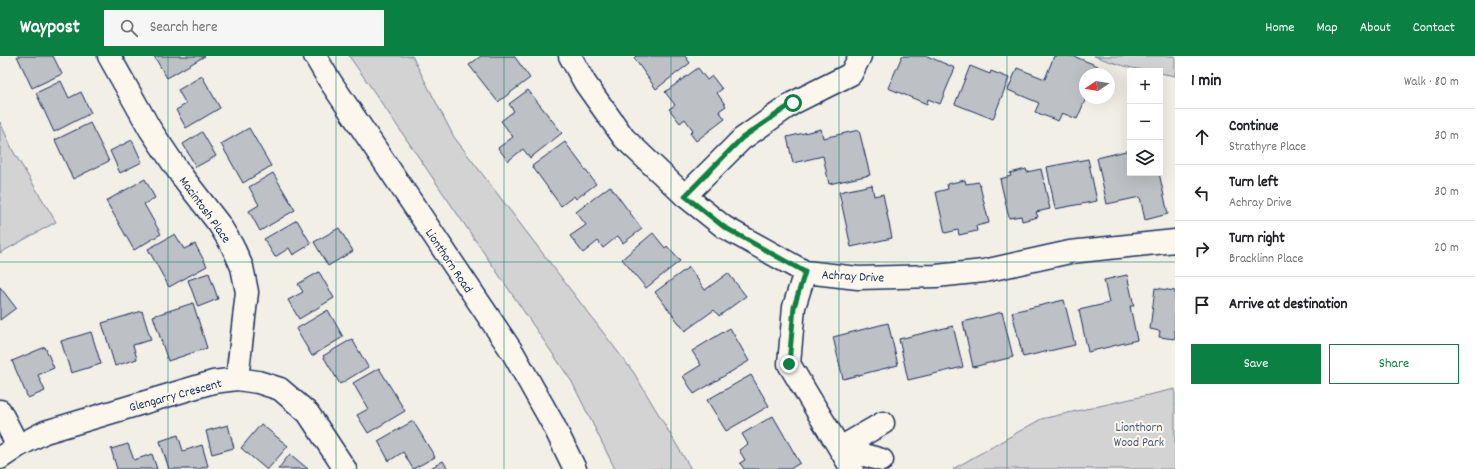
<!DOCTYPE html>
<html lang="en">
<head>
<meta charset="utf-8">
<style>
	body { margin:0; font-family:Dekko,sans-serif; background:#f6f6f6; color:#202124 }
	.controls { position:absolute; right:12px; top:12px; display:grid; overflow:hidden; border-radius:0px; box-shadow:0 4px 16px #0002 }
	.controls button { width:36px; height:36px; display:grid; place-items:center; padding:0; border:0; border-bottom:1px solid #e0e0e0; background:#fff; color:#202124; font:20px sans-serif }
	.compass { position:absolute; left:1079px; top:12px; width:36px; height:36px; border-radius:50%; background:#fff; box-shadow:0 4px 16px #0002; rotate:258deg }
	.stop { position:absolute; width:12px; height:12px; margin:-9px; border:3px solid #0b8043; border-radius:50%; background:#fff }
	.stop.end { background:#0b8043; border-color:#fff; box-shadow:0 1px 4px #0008 }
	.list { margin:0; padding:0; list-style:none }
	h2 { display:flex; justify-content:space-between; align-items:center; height:52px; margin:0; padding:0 16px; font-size:17px }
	h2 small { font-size:13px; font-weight:400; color:#757577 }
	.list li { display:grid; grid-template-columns:26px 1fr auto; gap:12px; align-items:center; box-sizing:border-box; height:56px; padding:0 16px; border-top:1px solid #e0e0e0 }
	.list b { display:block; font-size:15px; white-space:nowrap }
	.list p { margin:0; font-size:13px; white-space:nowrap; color:#757577 }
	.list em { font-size:13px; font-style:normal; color:#757577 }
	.actions { display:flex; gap:8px; padding:12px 16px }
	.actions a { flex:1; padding:9px 0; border:1px solid #0b8043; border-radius:0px; text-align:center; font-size:14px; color:#0b8043 }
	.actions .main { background:#0b8043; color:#fff }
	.icon { flex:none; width:22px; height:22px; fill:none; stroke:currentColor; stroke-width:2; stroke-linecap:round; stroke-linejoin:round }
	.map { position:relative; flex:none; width:1175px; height:413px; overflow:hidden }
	header { display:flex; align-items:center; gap:24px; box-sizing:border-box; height:56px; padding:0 20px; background:#0b8043; color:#fff }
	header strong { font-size:19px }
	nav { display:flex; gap:22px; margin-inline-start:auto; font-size:14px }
	.search { width:280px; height:36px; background:#f6f6f6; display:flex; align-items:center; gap:10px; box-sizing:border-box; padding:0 14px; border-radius:0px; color:#757577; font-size:15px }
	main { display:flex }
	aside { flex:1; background:#fff }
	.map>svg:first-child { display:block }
	.green { fill:#d2d3d2; stroke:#768198 }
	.building { fill:#bdc0c4; stroke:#1b2f5e }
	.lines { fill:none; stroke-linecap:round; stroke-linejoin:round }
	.street-casing { stroke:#1b2f5e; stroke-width:25 }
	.secondary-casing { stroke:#1b2f5e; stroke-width:25 }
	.street { stroke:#fbf7ec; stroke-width:22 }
	.secondary { stroke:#fbf7ec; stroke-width:22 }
	.route { stroke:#0b8043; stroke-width:5 }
	.grid { fill:none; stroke:#0f766e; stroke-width:1; stroke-opacity:0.55 }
	.labels { text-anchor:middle; stroke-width:4; stroke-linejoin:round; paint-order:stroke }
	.street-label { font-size:13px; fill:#1b2f5e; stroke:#fbf7ec }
	.park-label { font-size:13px; fill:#49587b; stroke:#fbf7ec }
</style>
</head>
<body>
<header>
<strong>Waypost</strong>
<div class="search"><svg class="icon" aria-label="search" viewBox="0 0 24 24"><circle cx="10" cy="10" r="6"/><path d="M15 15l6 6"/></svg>Search here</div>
<nav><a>Home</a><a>Map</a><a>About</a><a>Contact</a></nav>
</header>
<main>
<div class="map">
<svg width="1175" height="413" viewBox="0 0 1175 413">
	<rect width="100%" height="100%" fill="#f2efe6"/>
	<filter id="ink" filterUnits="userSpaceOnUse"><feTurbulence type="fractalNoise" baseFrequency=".025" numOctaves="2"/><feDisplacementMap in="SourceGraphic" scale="8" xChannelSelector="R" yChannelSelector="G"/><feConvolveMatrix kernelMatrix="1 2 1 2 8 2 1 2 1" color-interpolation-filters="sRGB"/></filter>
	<g filter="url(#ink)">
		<!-- green -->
		<path class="green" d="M349,0h63l42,81 180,236 57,96h-76l-43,-87 -204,-299z
			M1094,0h81v20l-15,-3v-2c-25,0 -43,-7 -66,-15z
			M0,66l13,29 43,71 -56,31z
			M1175,333v80h-222l88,-50z"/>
		<!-- building -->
		<path class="building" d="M17,0h36l9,18 -30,14z
			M154,0h51l-38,22z
			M481,0h33l16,22 -32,24 -29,-37z
			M636,0h49l5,7 -34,26 -22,-31z
			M902,0h25l28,12 -15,36 -12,-5 -1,5 -39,-16z
			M1054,0h19l25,10 -3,8h-10l1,24 -9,21 -15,-6 -4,8 -23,-9 4,-9 -31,-13 9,-22 28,11z
			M970,10l20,8 1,-3 18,7 -16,41 -38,-15z
			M698,12l9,12 5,-4 10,13 -5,4 9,13 -7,5 6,8 -29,22 -6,-8 3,-3 -8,-11 -5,4 -11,-14 6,-4 -10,-13z
			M202,20l18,32 -34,20 -10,-18 10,-6 -8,-14z
			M61,25l8,17 12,-6 10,21 -37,19 -18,-39z
			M528,34l34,43 -32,25 -7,-9 -15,12 -10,-13 15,-11 -12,-16 13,-10 -5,-7z
			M90,67l19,38 -36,18 -18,-39z
			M249,72l22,38 -28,17 -22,-39z
			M821,73l2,9 36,-8 11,45 -41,9 -6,-28 -30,7 -6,-26z
			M202,76l14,24 -20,11 -13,-23z
			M132,84l10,22 -22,11 -10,-22z
			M565,86l31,42 -20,15 -2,-3 -13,10 -29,-40z
			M1130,94v23h29l9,41 -23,6 -5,-23 -33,7 -10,-46z
			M1088,103l9,42 -42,8 -8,-42z
			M1026,113l1,3 14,-3 9,40 -14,3 2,5 -16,4 -1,-5 -12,2 -9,-39 11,-3 -1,-3z
			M273,117l22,37 -35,21 -11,-20 10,-6 -10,-18z
			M145,123l10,19 -11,6 17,30 -27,16 -28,-49z
			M965,124l1,4 13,-2 10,41 -13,3 1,5 -18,4 -1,-5 -13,3 -9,-41 12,-3 -1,-5z
			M872,129l2,11 9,-2 9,44 -41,9 -12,-55z
			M610,130l32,43 -19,14 -5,-7 -15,12 -5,-7 -15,12 -13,-17 16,-11 -10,-13z
			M297,164l14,24 -18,11 -4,-7 -14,9 -11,-18z
			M339,172l14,23 -25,15 -14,-24z
			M653,177l12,15 2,-2 13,15 -34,27 -24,-29z
			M175,178l9,15 11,-5 12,22 -38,21 -21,-38z
			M689,211l16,23 23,-17 18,23 -27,20 -5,-6 -29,21 -30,-39z
			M319,216l15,26 -35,21 -11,-19 15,-8 -5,-8z
			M209,217l9,26 -20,8 -10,-27z
			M1127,219l7,31h-4l7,34 -49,12 -9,-42 30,-7 -5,-23z
			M0,231l16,21 -16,12z
			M1155,232l20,3v48l-16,-2 1,-6 -10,-2z
			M1064,244l11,45 -52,12 -11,-45z
			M193,247l14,45 -39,13 -15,-45z
			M328,254l15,27 -31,19 -16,-27z
			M142,255l9,29 -18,5 4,14 -22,7 -13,-43z
			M1002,256l11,45 -40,10 -10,-45z
			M888,267l10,42 -55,14 -10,-42z
			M953,270l10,41 -55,13 -9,-41z
			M730,272l19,33 -55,33 -11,-18 18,-11 -9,-14z
			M91,276l10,32 -30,9 -10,-32z
			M352,283l16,28 -28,17 -17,-28z
			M45,291l9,21 -16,7 7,16 -17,7 -16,-37z
			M379,312l26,43 -37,22 -11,-18 11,-6 -15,-26z
			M751,319l18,31 -43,25 -19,-31z
			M773,360l27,47 -10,6h-46l-4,-6 5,-3 -6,-10 9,-6 -6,-10z
			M413,365l22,36 -22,12 -10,-17 -14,9 -11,-20z
			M261,368l27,22 -20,23h-2l-25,-21z
			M228,369l6,23 -22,6 -6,-23z
			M178,379l5,16 19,-6 6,21 -9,3h-30l-9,-28z
			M128,388l6,16 18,-6 5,15h-40l-6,-20z
			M290,398l18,15h-30z
			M443,405l5,8h-19z"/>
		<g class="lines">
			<!-- street casing -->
			<g class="street-casing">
				<path id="street" d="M109,0l41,73 31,46 38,49 14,23 9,20 5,25 -10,87
					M570,0l15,27 39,55 61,58 39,31 81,45 53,6 78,-2 48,-5 86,-19 105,-11
					M685,140l57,-57 51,-36 58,-29 9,-18
					M805,216l-11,35 -5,57 63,105
					M0,355l18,35
					M0,402l18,-12 27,-14 168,-50 24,-3 21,3 22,7 28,24 37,56
					M882,404l-42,-12 43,-25"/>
			</g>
			<!-- secondary casing -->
			<g class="secondary-casing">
				<path id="secondary" d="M315,0l13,22 185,275 40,71 22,45"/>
			</g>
			<!-- street -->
			<use href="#street" class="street"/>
			<!-- secondary -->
			<use href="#secondary" class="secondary"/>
		</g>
	</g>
	<g class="lines" filter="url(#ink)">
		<!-- route -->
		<path class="route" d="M789,308l5,-57 11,-35 -81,-45 -39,-31 57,-58 51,-35"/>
	</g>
	<!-- grid -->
	<path class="grid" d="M168,0v413M336,0v413M504,0v413M671,0v413M839,0v413M1007,0v413M0,206h1175"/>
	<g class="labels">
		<!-- street labels -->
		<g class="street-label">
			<text transform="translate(206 153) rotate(54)" y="5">Macintosh Place</text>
			<text transform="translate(450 204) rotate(56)" y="5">Lionthorn Road</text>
			<text transform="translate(853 219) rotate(3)" y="5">Achray Drive</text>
			<text transform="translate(175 338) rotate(-15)" y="5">Glengarry Crescent</text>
		</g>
		<!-- park labels -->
		<g class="park-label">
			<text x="1139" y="375">Lionthorn<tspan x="1139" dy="15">Wood Park</tspan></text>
		</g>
	</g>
</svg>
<div class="controls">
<button>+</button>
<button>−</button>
<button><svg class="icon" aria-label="layers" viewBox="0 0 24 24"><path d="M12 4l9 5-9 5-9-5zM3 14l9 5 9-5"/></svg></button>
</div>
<svg class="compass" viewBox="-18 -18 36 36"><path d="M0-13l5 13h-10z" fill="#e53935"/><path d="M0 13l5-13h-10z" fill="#757577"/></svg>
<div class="stop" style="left:793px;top:47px"></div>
<div class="stop end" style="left:789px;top:308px"></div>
</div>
<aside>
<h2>1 min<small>Walk · 80 m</small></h2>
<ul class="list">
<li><svg class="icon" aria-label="ahead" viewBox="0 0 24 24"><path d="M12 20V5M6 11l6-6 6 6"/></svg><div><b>Continue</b><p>Strathyre Place</p></div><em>30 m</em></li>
<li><svg class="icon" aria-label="left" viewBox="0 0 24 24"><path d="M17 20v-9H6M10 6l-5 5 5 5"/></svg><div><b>Turn left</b><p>Achray Drive</p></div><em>30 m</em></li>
<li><svg class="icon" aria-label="right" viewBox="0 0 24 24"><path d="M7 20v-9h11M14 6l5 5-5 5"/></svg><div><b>Turn right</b><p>Bracklinn Place</p></div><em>20 m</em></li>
<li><svg class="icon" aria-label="arrive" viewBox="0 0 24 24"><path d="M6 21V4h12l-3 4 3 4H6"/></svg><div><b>Arrive at destination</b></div></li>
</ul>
<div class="actions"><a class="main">Save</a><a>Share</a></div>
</aside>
</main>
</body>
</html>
